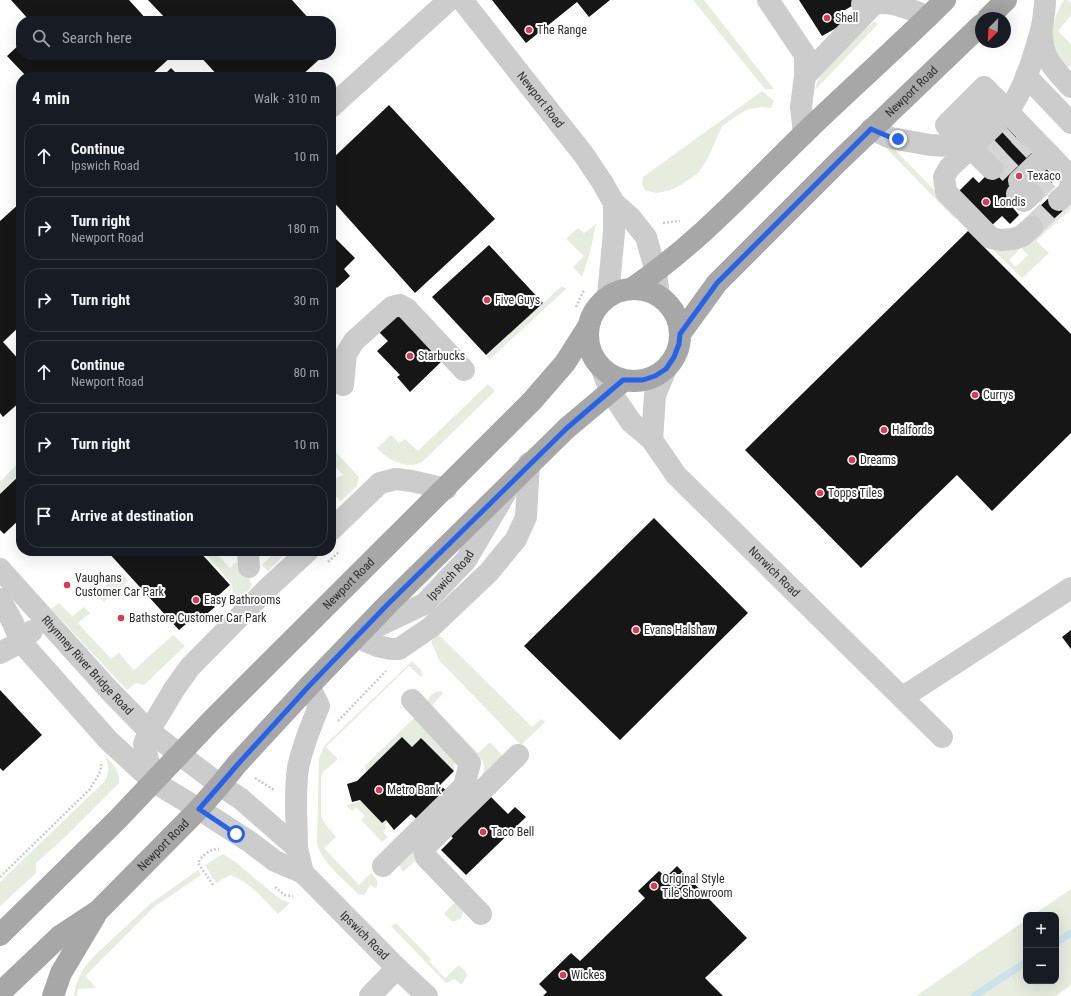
<!DOCTYPE html>
<html lang="en">
<head>
<meta charset="utf-8">
<style>
	body { margin:0; font-family:"Roboto Condensed",sans-serif; background:#242831; color:#f1f3f6 }
	.controls { position:absolute; right:12px; bottom:12px; display:grid; overflow:hidden; border-radius:8px; box-shadow:0 4px 16px #0002 }
	.controls button { width:36px; height:36px; display:grid; place-items:center; padding:0; border:0; border-bottom:1px solid #363941; background:#171b24; color:#f1f3f6; font:20px sans-serif }
	.compass { position:absolute; left:975px; top:12px; width:36px; height:36px; border-radius:50%; background:#171b24; box-shadow:0 4px 16px #0002; rotate:204deg }
	.stop { position:absolute; width:12px; height:12px; margin:-9px; border:3px solid #2563eb; border-radius:50%; background:#fff }
	.stop.end { background:#2563eb; border-color:#fff; box-shadow:0 1px 4px #0008 }
	.list { margin:0; padding:0; list-style:none }
	h2 { display:flex; justify-content:space-between; align-items:center; height:52px; margin:0; padding:0 16px; font-size:17px }
	h2 small { font-size:13px; font-weight:400; color:#9ea1a6 }
	.list li { display:grid; grid-template-columns:26px 1fr auto; gap:12px; align-items:center; box-sizing:border-box; height:64px; margin:0 8px 8px; padding:0 8px; border:1px solid #363941; border-radius:16px }
	.list b { display:block; font-size:15px; white-space:nowrap }
	.list p { margin:0; font-size:13px; white-space:nowrap; color:#9ea1a6 }
	.list em { font-size:13px; font-style:normal; color:#9ea1a6 }
	.icon { flex:none; width:22px; height:22px; fill:none; stroke:currentColor; stroke-width:2; stroke-linecap:round; stroke-linejoin:round }
	.map { position:relative; flex:none; width:1071px; height:996px; overflow:hidden }
	.search { position:absolute; background:#171b24; box-shadow:0 4px 16px #0002; left:16px; top:16px; width:320px; height:44px; display:flex; align-items:center; gap:10px; box-sizing:border-box; padding:0 14px; border-radius:16px; color:#9ea1a6; font-size:15px }
	.panel { position:absolute; background:#171b24; box-shadow:0 4px 16px #0002; left:16px; top:72px; width:320px; height:484px; border-radius:16px }
	.map>svg:first-child { display:block }
	.green { fill:#e6ecde; fill-rule:evenodd }
	.lines { fill:none; stroke-linecap:round; stroke-linejoin:round }
	.stream { stroke:#cbe1eb; stroke-width:7 }
	.building { fill:#161616 }
	.minor-tunnel { stroke:#d5d5d5; stroke-width:22; stroke-dasharray:22 11; stroke-linecap:butt }
	.path { stroke:#ccc; stroke-width:2.5; stroke-dasharray:2 2; stroke-linecap:butt }
	.minor { stroke:#ccc; stroke-width:22 }
	.major { stroke:#a7a7a7; stroke-width:22 }
	.route { stroke:#2563eb; stroke-width:5 }
	.poi-dot { fill:#e0384f; stroke:#fff; stroke-width:1.5 }
	.labels { text-anchor:middle; stroke-width:4; stroke-linejoin:round; paint-order:stroke }
	.poi-label { font-size:12px; fill:#2f2f2f; stroke:#fff; text-anchor:start }
	.street-label { font-size:12px; fill:#2f2f2f; stroke:#fff }
</style>
</head>
<body>
<div class="map">
<svg width="1071" height="996" viewBox="0 0 1071 996">
	<rect width="100%" height="100%" fill="#fff"/>
	<!-- green -->
	<path class="green" d="M693,0h11l70,89h-9z
		M1064,0h4l3,3v12l-13,16 13,13v22l-3,1c-4,-4 -10,-8 -13,-13 -8,-16 0,-41 9,-54z
		M875,21l3,3 -63,66c4,-25 41,-53 60,-69z
		M762,91l12,10 -3,7 -10,-1 -15,3 -24,16 -16,36 -8,11 -17,12 -13,6 -12,2 -11,-3 -3,-6 1,-7z
		M892,147l67,68 -4,4 -67,-69z
		M1071,203v6l-35,32 13,12 -27,25 -32,-31zM1021,248l7,7 -12,12 -7,-7z
		M596,224l-6,29 -8,24 -9,-10 11,-11 -18,-17 12,-11 6,5z
		M562,286l4,3 -76,70 -4,-4z
		M488,384l7,7 -73,71c-16,8 -34,-2 -45,-14l14,-13 8,8 6,-4 13,12z
		M331,447l28,30 -2,9 -16,15 -10,-9v-12l12,-5 -12,-13z
		M21,460v14l-21,20v-12z
		M203,551h11l16,17 6,-6 12,13 4,12 -18,17 -2,-20z
		M276,551h12l-20,20 -6,-6z
		M121,573l7,8 -24,21 -7,-9z
		M59,603l13,13 12,-9 6,6 -12,10 33,36 8,-6 15,17 39,-35 12,11 -41,39 -8,-2 -9,7 -76,-81z
		M438,634l94,93 9,-8 4,3 -24,23 -82,-85 -8,-18z
		M412,661l9,9 1,6 -1,1 -12,-11 -83,81 11,11v2l-14,12 -2,5v39l4,8 11,13 -12,11 35,37 12,-12c5,5 8,8 5,15l-6,-3 -5,9 -3,1 -4,-1c-13,-14 -36,-31 -41,-50l2,-85 5,-13z
		M441,691l2,2 -11,13 46,47 11,-10h2l12,13 -1,6 -81,79c-5,5 -6,10 -3,17l45,49c1,9 -2,14 -11,14l-8,-7 11,-12 -40,-41 -12,11 -4,-7 2,-8 80,-77c3,-7 4,-13 1,-20l-53,-54c-3,-9 3,-14 12,-15z
		M414,718l41,42 -1,11 -33,-33 -9,9 -46,25 -1,-6z
		M103,754c9,9 17,16 16,29l-56,56 -27,24v10l-36,33v-24l104,-100c6,-10 6,-18 -1,-28z
		M361,801l21,22 4,-3 2,2 -3,3 1,3 -3,4 5,5 -6,5 -21,-22 4,-4 -9,-9 -4,4 -6,-6z
		M223,854l14,9 16,14 27,22 10,4 -12,11c-14,-14 -29,-33 -48,-39l-14,8 -11,-18z
		M198,870l3,5 -47,32 -69,69 11,12 -18,1 -1,7h-3l2,-12 7,-15 11,-13 56,-52z
		M1071,889v96l-15,11h-140l110,-76v61h30v-66h-23z
		M396,923l35,36 -2,2 16,17 14,-13 6,6 2,4 -3,6 -3,3 -7,-5 -8,4 -55,-57z"/>
	<g class="lines">
		<!-- stream -->
		<path class="stream" d="M1056,943l15,-10
			M974,996l52,-34"/>
	</g>
	<!-- building -->
	<path class="building" d="M11,0h118l19,21h-118z
		M148,0h144l19,21h-143z
		M492,0h118l-21,17 -12,-15 -51,41z
		M799,0h63l-22,13 5,10 -23,13z
		M21,43v12h152l-24,22h-122l-20,-21z
		M199,55h125l-24,22h-81z
		M171,68l9,9h-18z
		M389,105l106,114 -80,74 -84,-94v-39z
		M1003,123l53,56 -21,18 -18,-3 -9,8 11,13 -9,9 -8,-8 -11,10 -33,-34 15,-15 6,6 21,-22 -18,-18z
		M1053,194l13,14 -28,25 -13,-13z
		M21,202v123l-18,17 18,20v39l-18,16 -3,-4v-192z
		M968,231l103,103v99l-79,78 -35,-36 -96,93 -116,-118z
		M331,234l24,24 -11,11 6,7 -13,12 -6,-6z
		M489,245l54,58 -57,52 -54,-58z
		M398,314l44,47 -32,31 -13,-15 3,-2 -23,-24 11,-10 -10,-10z
		M21,474v44l-17,16 -4,-4v-36z
		M654,518l94,95 -128,127 -96,-94z
		M107,551h92l31,34 -20,18 5,4 -12,10 -4,-4 -20,17z
		M1071,630v19l-9,-12z
		M0,690l42,45 -39,36 -3,-3z
		M402,737l10,10 9,-9 33,33 -14,14 11,10 -29,29 -11,-10 -17,16 -8,-10 -4,3 -22,-23 -8,2 -5,-18 10,-3z
		M491,797l17,17 7,-7 11,10 -60,58 -25,-25 12,-12 -2,-2z
		M677,866l70,72 -42,40 18,18h-180l4,-4 -8,-8 32,-31 9,8 65,-63 -7,-7 21,-20 7,6z"/>
	<g class="lines">
		<!-- minor-tunnel -->
		<path class="minor-tunnel" d="M982,159l29,-27
			M995,173l29,-28
			M1032,194l20,-19
			M1032,227l27,-27"/>
		<!-- path -->
		<path class="path" d="M663,223l17,-2
			M576,307l8,-17
			M328,562l11,-10
			M338,721l48,-50
			M255,778l19,12
			M0,877l90,-88c3,-8 12,-15 11,-25
			M213,885l-15,-22c4,-8 12,-14 21,-14
			M275,887l10,8 8,1"/>
		<!-- minor -->
		<g class="minor">
			<path id="s1" d="M462,0l122,155 18,27 12,21 17,15 15,19 10,35 3,24"/>
			<path d="M768,0l37,55v21"/>
			<path d="M1045,0c0,10 -2,18 -3,28 -2,28 11,40 29,59"/>
			<path d="M862,4c30,-3 39,1 66,13"/>
			<path d="M1026,76l45,47"/>
			<path d="M331,107l118,-107"/>
			<path d="M871,129l20,9 39,7 40,2"/>
			<path d="M804,134l-3,-27 4,-31 70,-73"/>
			<path d="M958,136l38,-37"/>
			<path d="M992,169l-46,-44 38,-38 85,88 2,8"/>
			<path d="M1019,181l29,-28"/>
			<path d="M1017,194l7,7 8,-7"/>
			<path d="M1059,200l9,-8 3,-7"/>
			<path d="M1032,227l-10,9 -9,3 -12,1 -10,-2 -45,-46 -2,-15 5,-9c19,-18 40,-36 58,-56 17,-20 28,-60 35,-85"/>
			<path d="M608,296l6,-64v-29"/>
			<path id="s2" d="M601,367l9,24 21,31 21,18 24,35 266,262"/>
			<path d="M343,385l3,-31 8,-13 38,-34 8,-2 7,4 57,61"/>
			<path d="M652,440l3,-45 11,-26"/>
			<path d="M331,530l49,-47 16,-4 16,2 34,8"/>
			<path d="M247,551l1,2 1,14"/>
			<path id="s3" d="M0,569l109,121 40,41 71,54 21,14 56,49 6,25"/>
			<path id="s4" d="M0,599l13,24 8,19 88,99 45,41 45,27 51,33 25,19 28,12 94,95 30,28"/>
			<path id="s5" d="M359,635l65,-31 42,-44 39,-66"/>
			<path d="M356,637l21,9 14,3h8l32,-22 58,-55 27,-33 10,-22 3,-54"/>
			<path d="M0,653l21,-11 11,-11"/>
			<path d="M903,697l168,-109"/>
			<path d="M154,782l-10,-38 5,-13 26,-43 15,-21 79,-80 39,-36"/>
			<path d="M297,848c0,-26 -3,-54 1,-80 4,-21 13,-42 21,-62l-10,-20"/>
			<path d="M383,866l81,-80 6,-23 -58,-63"/>
			<path d="M481,914l-55,-57 -2,-7 4,-6 90,-89"/>
			<path d="M370,996l27,-28"/>
		</g>
		<!-- major -->
		<g class="major">
			<path d="M988,18l18,-18"/>
			<circle cx="634" cy="335" r="46"/>
			<path d="M631,289c71,-48 125,-110 186,-168 43,-41 87,-80 128,-121"/>
			<path id="s6" d="M680,334l37,-51 121,-121 143,-137"/>
			<path id="s7" d="M0,935l118,-116 93,-98 321,-320 33,-38 23,-36"/>
			<path id="s8" d="M0,993l60,-57 38,-25 101,-102 21,-24 17,-21 72,-78 79,-82 179,-176 56,-47"/>
			<path d="M53,996l8,-23 34,-57"/>
		</g>
	</g>
	<g class="lines">
		<!-- route -->
		<path class="route" d="M236,834l-37,-25 21,-24 18,-21 71,-78 79,-82 179,-176 56,-48h20l12,-4 11,-7 8,-12 5,-13 1,-10 37,-51 154,-154 21,9 6,1"/>
	</g>
	<!-- markers -->
	<g class="poi-dot">
		<circle cx="827" cy="18" r="4"/>
		<circle cx="529" cy="30" r="4"/>
		<circle cx="1019" cy="176" r="4"/>
		<circle cx="986" cy="202" r="4"/>
		<circle cx="487" cy="300" r="4"/>
		<circle cx="410" cy="356" r="4"/>
		<circle cx="975" cy="395" r="4"/>
		<circle cx="884" cy="430" r="4"/>
		<circle cx="852" cy="460" r="4"/>
		<circle cx="820" cy="493" r="4"/>
		<circle cx="67" cy="585" r="4"/>
		<circle cx="196" cy="600" r="4"/>
		<circle cx="121" cy="618" r="4"/>
		<circle cx="636" cy="630" r="4"/>
		<circle cx="379" cy="790" r="4"/>
		<circle cx="483" cy="832" r="4"/>
		<circle cx="654" cy="886" r="4"/>
		<circle cx="563" cy="975" r="4"/>
	</g>
	<g class="labels">
		<!-- poi labels -->
		<g class="poi-label">
			<text x="835" y="22">Shell</text>
			<text x="537" y="34">The Range</text>
			<text x="1027" y="180">Texaco</text>
			<text x="994" y="206">Londis</text>
			<text x="495" y="304">Five Guys</text>
			<text x="418" y="360">Starbucks</text>
			<text x="983" y="399">Currys</text>
			<text x="892" y="434">Halfords</text>
			<text x="860" y="464">Dreams</text>
			<text x="828" y="497">Topps Tiles</text>
			<text x="75" y="582">Vaughans<tspan x="75" dy="14">Customer Car Park</tspan></text>
			<text x="204" y="604">Easy Bathrooms</text>
			<text x="129" y="622">Bathstore Customer Car Park</text>
			<text x="644" y="634">Evans Halshaw</text>
			<text x="387" y="794">Metro Bank</text>
			<text x="491" y="836">Taco Bell</text>
			<text x="662" y="883">Original Style<tspan x="662" dy="14">Tile Showroom</tspan></text>
			<text x="571" y="979">Wickes</text>
		</g>
		<!-- street labels -->
		<g class="street-label">
			<text dy="4" stroke="none"><textPath href="#s6" startOffset="336">Newport Road</textPath></text>
			<text dy="4" stroke="none"><textPath href="#s1" startOffset="127">Newport Road</textPath></text>
			<text dy="4" stroke="none"><textPath href="#s2" startOffset="271">Norwich Road</textPath></text>
			<text dy="4" stroke="none"><textPath href="#s5" startOffset="111">Ipswich Road</textPath></text>
			<text dy="4" stroke="none"><textPath href="#s7" startOffset="495">Newport Road</textPath></text>
			<text dy="4" stroke="none"><textPath href="#s3" startOffset="130">Rhymney River Bridge Road</textPath></text>
			<text dy="4" stroke="none"><textPath href="#s8" startOffset="221">Newport Road</textPath></text>
			<text dy="4" stroke="none"><textPath href="#s4" startOffset="504">Ipswich Road</textPath></text>
		</g>
	</g>
</svg>
<div class="controls">
<button>+</button>
<button>−</button>
</div>
<svg class="compass" viewBox="-18 -18 36 36"><path d="M0-13l5 13h-10z" fill="#e53935"/><path d="M0 13l5-13h-10z" fill="#9ea1a6"/></svg>
<div class="stop" style="left:236px;top:834px"></div>
<div class="stop end" style="left:898px;top:139px"></div>
<div class="search"><svg class="icon" aria-label="search" viewBox="0 0 24 24"><circle cx="10" cy="10" r="6"/><path d="M15 15l6 6"/></svg>Search here</div>
<section class="panel">
<h2>4 min<small>Walk · 310 m</small></h2>
<ul class="list">
<li><svg class="icon" aria-label="ahead" viewBox="0 0 24 24"><path d="M12 20V5M6 11l6-6 6 6"/></svg><div><b>Continue</b><p>Ipswich Road</p></div><em>10 m</em></li>
<li><svg class="icon" aria-label="right" viewBox="0 0 24 24"><path d="M7 20v-9h11M14 6l5 5-5 5"/></svg><div><b>Turn right</b><p>Newport Road</p></div><em>180 m</em></li>
<li><svg class="icon" aria-label="right" viewBox="0 0 24 24"><path d="M7 20v-9h11M14 6l5 5-5 5"/></svg><div><b>Turn right</b></div><em>30 m</em></li>
<li><svg class="icon" aria-label="ahead" viewBox="0 0 24 24"><path d="M12 20V5M6 11l6-6 6 6"/></svg><div><b>Continue</b><p>Newport Road</p></div><em>80 m</em></li>
<li><svg class="icon" aria-label="right" viewBox="0 0 24 24"><path d="M7 20v-9h11M14 6l5 5-5 5"/></svg><div><b>Turn right</b></div><em>10 m</em></li>
<li><svg class="icon" aria-label="arrive" viewBox="0 0 24 24"><path d="M6 21V4h12l-3 4 3 4H6"/></svg><div><b>Arrive at destination</b></div></li>
</ul>
</section>
</div>
</body>
</html>
